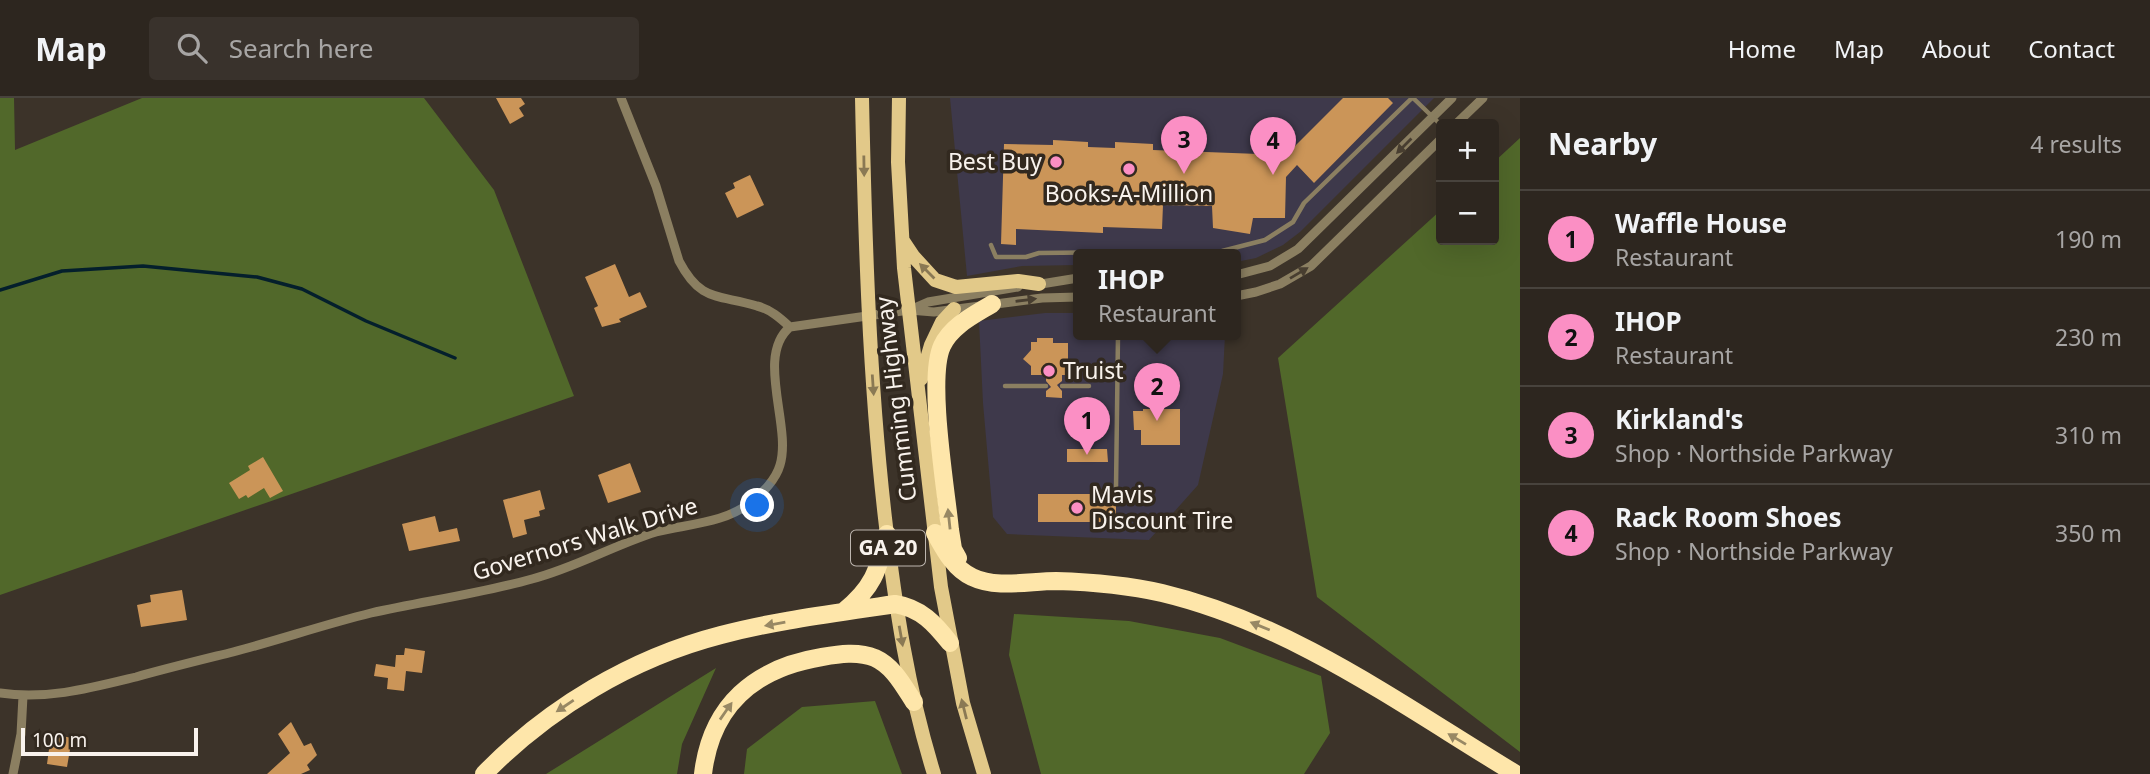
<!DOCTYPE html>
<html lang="en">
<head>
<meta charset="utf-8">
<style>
	body { margin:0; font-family:"Noto Sans",sans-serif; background:#39322c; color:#f1f3f6 }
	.controls { position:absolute; right:21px; top:21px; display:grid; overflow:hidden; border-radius:7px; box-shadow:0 7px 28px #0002 }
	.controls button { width:63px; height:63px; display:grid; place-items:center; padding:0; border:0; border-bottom:2px solid #48433d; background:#2d261f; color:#f1f3f6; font:35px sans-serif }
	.scale { position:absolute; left:21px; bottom:18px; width:177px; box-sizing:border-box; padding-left:7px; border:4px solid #f9f3ed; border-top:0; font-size:19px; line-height:24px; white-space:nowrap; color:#f9f3ed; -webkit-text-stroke:5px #32291f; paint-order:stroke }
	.you { position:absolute; left:758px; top:408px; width:24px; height:24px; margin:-18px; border:5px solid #fff; border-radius:50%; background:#1a73e8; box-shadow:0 0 0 10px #1a73e833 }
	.badge { display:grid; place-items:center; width:46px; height:46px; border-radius:50%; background:#fb8fc4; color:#111; font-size:23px; font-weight:700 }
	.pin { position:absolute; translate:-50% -58px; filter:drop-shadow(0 2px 4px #0008) }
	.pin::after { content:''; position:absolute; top:37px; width:24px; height:21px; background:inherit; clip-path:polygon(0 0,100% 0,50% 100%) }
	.popup { position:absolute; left:1073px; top:151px; width:168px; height:91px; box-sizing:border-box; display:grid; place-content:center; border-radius:7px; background:#2d261f; filter:drop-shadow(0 2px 5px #0005); font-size:23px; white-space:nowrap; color:#a7a5a4 }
	.popup b { font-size:26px; color:#f1f3f6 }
	.popup::after { content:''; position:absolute; left:50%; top:100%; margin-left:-14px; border:14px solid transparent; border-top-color:#2d261f }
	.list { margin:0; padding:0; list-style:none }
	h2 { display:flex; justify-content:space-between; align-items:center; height:91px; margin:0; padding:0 28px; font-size:30px }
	h2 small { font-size:23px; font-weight:400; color:#a7a5a4 }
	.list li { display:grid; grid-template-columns:46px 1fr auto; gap:21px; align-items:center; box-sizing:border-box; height:98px; padding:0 28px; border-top:2px solid #48433d }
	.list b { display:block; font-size:26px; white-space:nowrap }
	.list p { margin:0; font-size:23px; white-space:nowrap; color:#a7a5a4 }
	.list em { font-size:23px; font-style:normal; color:#a7a5a4 }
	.icon { flex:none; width:38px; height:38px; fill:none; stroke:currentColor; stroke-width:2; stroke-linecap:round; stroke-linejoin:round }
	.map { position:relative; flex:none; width:1520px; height:676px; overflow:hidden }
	header { display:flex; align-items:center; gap:42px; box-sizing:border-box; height:98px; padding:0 35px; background:#2d261f; border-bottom:2px solid #48433d }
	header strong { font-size:33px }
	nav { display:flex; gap:38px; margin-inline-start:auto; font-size:24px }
	.search { width:490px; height:63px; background:#39322c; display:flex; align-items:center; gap:18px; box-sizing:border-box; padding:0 24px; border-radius:7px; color:#a7a5a4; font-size:26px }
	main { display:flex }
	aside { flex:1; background:#2d261f }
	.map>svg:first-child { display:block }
	.commercial { fill:#3e394b }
	.green { fill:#51682a }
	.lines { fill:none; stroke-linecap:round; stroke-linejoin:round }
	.stream { stroke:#041f2c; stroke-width:3.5 }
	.building { fill:#cb9558 }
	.service { stroke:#8b7f61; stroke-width:4.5 }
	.minor { stroke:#8b7f61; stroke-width:9 }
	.primary { stroke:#e2c989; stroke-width:14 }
	.motorway { stroke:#fee6aa; stroke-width:18 }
	.oneway { fill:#483e30 }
	.oneway2 { fill:#8a7954 }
	.oneway3 { fill:#988864 }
	.poi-dot { fill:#fb8fc4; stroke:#32291f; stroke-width:2.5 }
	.labels { text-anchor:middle; stroke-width:7; stroke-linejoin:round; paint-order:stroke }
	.shield { fill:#32291f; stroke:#bdb6af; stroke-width:2 }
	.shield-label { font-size:21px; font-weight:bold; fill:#f9f3ed }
	.poi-label { font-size:23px; fill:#f9f3ed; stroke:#32291f; text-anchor:start }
	.street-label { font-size:23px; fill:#f9f3ed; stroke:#32291f }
</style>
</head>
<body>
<header>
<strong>Map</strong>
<div class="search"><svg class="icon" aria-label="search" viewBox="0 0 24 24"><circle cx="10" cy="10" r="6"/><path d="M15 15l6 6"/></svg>Search here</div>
<nav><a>Home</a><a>Map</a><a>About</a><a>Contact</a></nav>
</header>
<main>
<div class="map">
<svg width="1520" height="676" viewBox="0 0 1520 676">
	<rect width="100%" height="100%" fill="#3c3329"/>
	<!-- commercial -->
	<path class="commercial" d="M950,0h484l-134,134 -17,13 -27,13 -20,4v-7h-158v10l-56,1 -55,10z
		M1045,215h33v22h147l-2,39 -25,111 -49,55 -142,-6 -14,-17 -10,-114 -4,-82z"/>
	<!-- green -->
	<path class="green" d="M0,0h14l1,52 127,-52h282l70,92 80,206 -574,199z
		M1520,40v614l-203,-155 -39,-239 163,-148v30h53v-78z
		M1014,516l115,7 91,17 101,38 9,57 -26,41h-263l-32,-119z
		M716,570l-34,76 -5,30h-131z
		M875,603l27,73h-158l3,-25 55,-42z"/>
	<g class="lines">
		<!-- stream -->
		<path class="stream" d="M0,192l62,-19 81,-5 114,11 45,12 64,32 89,37"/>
	</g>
	<!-- building -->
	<path class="building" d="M496,0h25l4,6 -6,4 5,8 -14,8z
		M1343,0h45l5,5 -79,80 -17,-18 -11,12 -1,41h-32l-3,16 -37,-6 -1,-22 -49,-1 -1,24 -59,-2v6l-87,-4v16l-15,-1 3,-100 49,1v-5l35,2v5l27,1v-6l38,2v6l133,5z
		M750,77l14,30 -27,13 -12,-25 10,-5 -2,-5z
		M615,166l14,33 11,-5 7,15 -28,12 2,3 -19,5 -8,-19 4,-2 -13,-29z
		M1037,240h16v5h15v32h-6v6l-5,4 5,6v7l-16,-1v-6l5,-4 -5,-6v-6h-15v-9l-8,-7 8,-9v-8h6z
		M1143,311h37v36h-39v-15h-7l-1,-19h10z
		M1067,351h40l1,13h-41z
		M263,359l20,34 -13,7 -6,-10 -16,10 -2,-3 -7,4 -10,-16 21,-13 -2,-4z
		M630,365l11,29 -33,11 -10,-28z
		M540,392l5,19 -6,2 1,5 -16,4 3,14 -14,4 -10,-38z
		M1038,396h78v28h-78z
		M435,418l4,16 18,-4 3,13 -51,10 -7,-27z
		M182,492l5,30 -46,7 -4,-22 14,-3 -1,-7z
		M405,550l20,3 -3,22 -16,-2 -2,20 -17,-2 1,-11 -14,-2 2,-12 19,3 1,-12h8z
		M291,624l13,24 7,-3 6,12 -10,10 3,5 -9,4h-34l23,-21 -12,-19z
		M51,636l21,4 -5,29 -20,-3z"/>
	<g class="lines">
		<!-- service -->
		<path class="service" d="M1413,0l28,27
			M991,147l5,12h30l13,-4 183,-2 43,-11 28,-18 11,-19 108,-105
			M1005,288h41
			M1062,288h27
			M1116,390l2,-153"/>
		<!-- minor -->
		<path class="minor" d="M621,0l35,88 23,75c22,42 39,33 78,45 13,3 23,12 33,21
			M1456,26l27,-26
			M1236,177l34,-9 28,-17 154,-151
			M1035,187l43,-7
			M1236,198l20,-4 24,-8 31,-18 130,-127
			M912,211l16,-7 90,-15
			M0,595c47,7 91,-5 136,-16 32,-9 65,-17 97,-25 46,-12 93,-28 138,-39 54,-12 108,-19 161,-34 43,-11 82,-34 124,-47 31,-8 70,-9 95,-30 12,-9 25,-23 29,-37 12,-39 -25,-109 10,-138l119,-17 25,2 108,-14 36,-1
			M13,676l8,-40 2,-38"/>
		<!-- primary -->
		<path class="primary" d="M862,0c3,140 7,280 23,420 10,87 23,172 49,256
			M899,0l-1,64 6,106 37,319 22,116 21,71
			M903,143l10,15 22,24 21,7 62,-6 21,3
			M921,281l10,-34 11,-23 12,-13"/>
		<!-- motorway -->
		<path class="motorway" d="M935,435c9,16 19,36 37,44 24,12 58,4 84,4 36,1 71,4 106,12 130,31 241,113 354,181
			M958,460l-5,-9 -3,-19c-4,-41 -23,-151 -8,-184 9,-20 32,-31 50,-42
			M843,514c30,-24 35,-41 44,-78
			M484,676c64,-66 148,-116 237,-139 57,-15 117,-22 174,-31 26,4 40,20 55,39
			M703,676c8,-69 52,-106 119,-117 17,-3 36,-6 53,1 18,8 28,27 39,44"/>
	</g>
	<!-- one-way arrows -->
	<defs><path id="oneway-solid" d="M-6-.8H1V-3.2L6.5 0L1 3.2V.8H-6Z" transform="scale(1.75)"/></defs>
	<g class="oneway">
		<use href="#oneway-solid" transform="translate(1404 48) rotate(135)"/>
		<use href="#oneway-solid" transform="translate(1299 175) rotate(-31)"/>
		<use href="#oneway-solid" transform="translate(1026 202) rotate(-7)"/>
	</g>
	<g class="oneway2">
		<use href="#oneway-solid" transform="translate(864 68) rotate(89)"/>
		<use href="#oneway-solid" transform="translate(927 173) rotate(-135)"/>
		<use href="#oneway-solid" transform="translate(873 287) rotate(86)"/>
		<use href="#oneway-solid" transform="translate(901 538) rotate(80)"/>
		<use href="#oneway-solid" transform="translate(964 611) rotate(-104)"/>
	</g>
	<g class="oneway3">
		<use href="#oneway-solid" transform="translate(949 421) rotate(-96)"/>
		<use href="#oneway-solid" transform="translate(775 526) rotate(170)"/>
		<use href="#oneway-solid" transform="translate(1260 528) rotate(-158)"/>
		<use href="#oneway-solid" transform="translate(565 608) rotate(146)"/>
		<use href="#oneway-solid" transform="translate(726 613) rotate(-55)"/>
		<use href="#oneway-solid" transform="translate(1457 641) rotate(-149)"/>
	</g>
	<!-- markers -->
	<g class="poi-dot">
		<circle cx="1056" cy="64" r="7"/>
		<circle cx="1129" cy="71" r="7"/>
		<circle cx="1049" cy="273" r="7"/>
		<circle cx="1077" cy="410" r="7"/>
	</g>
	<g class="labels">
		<!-- shield labels -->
		<rect class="shield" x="851" y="432.5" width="74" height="35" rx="5"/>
		<g class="shield-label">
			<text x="888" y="457">GA 20</text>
		</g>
		<!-- poi labels -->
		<g class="poi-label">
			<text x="1042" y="72" text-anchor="end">Best Buy</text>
			<text x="1129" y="104" text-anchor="middle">Books-A-Million</text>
			<text x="1063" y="281">Truist</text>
			<text x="1091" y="405">Mavis<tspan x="1091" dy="26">Discount Tire</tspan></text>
		</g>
		<!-- street labels -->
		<g class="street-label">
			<text transform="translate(896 301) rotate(-97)" y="8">Cumming Highway</text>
			<text transform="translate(585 441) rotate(-17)" y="8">Governors Walk Drive</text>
		</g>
	</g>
</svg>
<div class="controls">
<button>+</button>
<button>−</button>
</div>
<div class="scale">100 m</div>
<div class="you"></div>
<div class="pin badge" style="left:1087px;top:357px">1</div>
<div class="pin badge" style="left:1157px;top:323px">2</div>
<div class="popup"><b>IHOP</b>Restaurant</div>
<div class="pin badge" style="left:1184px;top:76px">3</div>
<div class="pin badge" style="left:1273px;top:77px">4</div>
</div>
<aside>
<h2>Nearby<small>4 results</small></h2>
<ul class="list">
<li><span class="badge">1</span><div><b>Waffle House</b><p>Restaurant</p></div><em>190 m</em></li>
<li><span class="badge">2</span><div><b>IHOP</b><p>Restaurant</p></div><em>230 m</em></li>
<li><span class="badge">3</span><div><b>Kirkland's</b><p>Shop · Northside Parkway</p></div><em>310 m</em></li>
<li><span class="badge">4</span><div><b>Rack Room Shoes</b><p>Shop · Northside Parkway</p></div><em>350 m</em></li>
</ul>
</aside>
</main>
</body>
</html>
